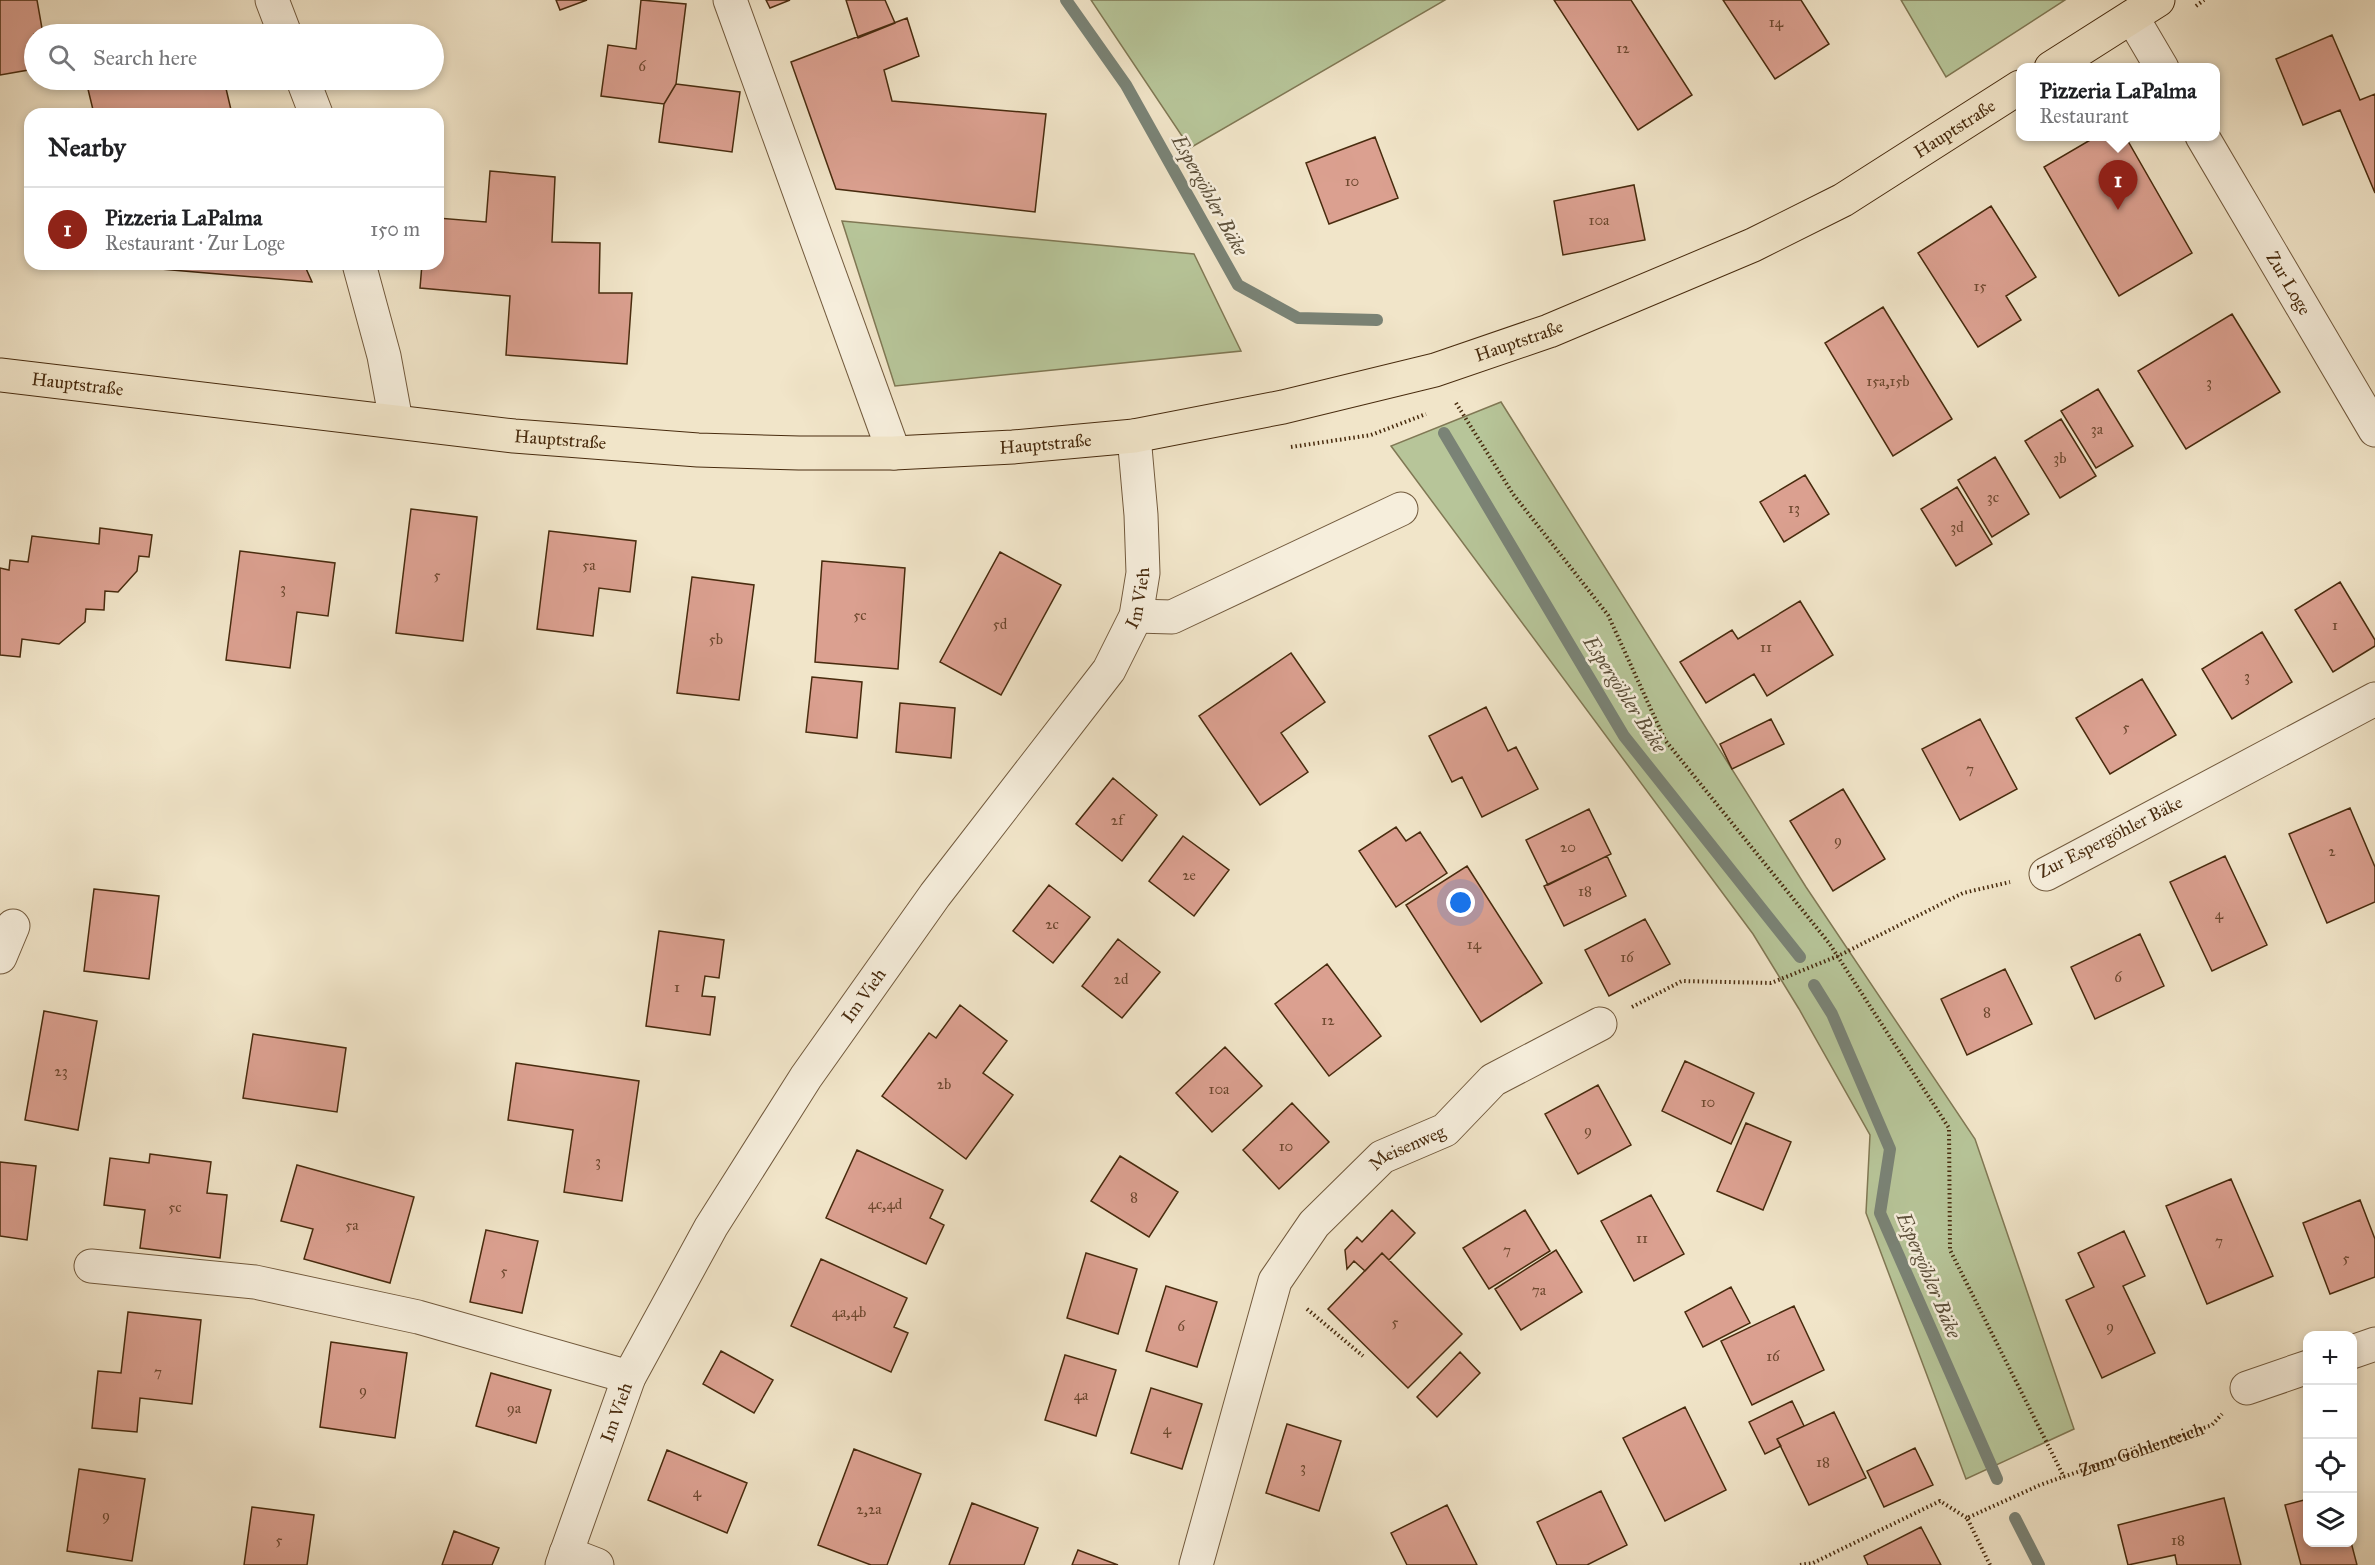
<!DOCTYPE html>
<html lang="en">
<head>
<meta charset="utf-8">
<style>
	body { margin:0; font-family:"IM FELL Great Primer",serif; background:#f2f2f2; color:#202124 }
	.controls { position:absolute; right:18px; bottom:18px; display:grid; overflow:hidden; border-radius:12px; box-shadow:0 3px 9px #0003 }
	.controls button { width:54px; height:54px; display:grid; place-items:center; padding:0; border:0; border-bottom:2px solid #e0e0e0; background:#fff; color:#202124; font:30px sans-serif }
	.you { position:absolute; left:1461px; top:903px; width:21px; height:21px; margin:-15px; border:4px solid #fff; border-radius:50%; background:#1a73e8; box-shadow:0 0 0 9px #1a73e833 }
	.badge { display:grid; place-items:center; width:39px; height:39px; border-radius:50%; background:#8f2418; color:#fff; font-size:20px; font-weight:700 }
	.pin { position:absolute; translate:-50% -50px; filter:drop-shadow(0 2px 3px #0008) }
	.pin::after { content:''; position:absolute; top:32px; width:21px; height:18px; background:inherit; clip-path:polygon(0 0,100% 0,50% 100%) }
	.popup { position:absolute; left:2016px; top:63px; width:204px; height:78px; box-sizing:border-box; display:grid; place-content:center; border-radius:12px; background:#fff; filter:drop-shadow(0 2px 4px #0005); font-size:20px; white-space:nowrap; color:#757577 }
	.popup b { font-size:22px; color:#202124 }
	.popup::after { content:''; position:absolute; left:50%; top:100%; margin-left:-12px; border:12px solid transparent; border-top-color:#fff }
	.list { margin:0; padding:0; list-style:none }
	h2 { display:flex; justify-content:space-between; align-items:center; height:78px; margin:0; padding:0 24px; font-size:26px }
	h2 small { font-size:20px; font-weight:400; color:#757577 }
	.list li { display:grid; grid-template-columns:39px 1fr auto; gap:18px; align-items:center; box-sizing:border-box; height:84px; padding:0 24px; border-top:2px solid #e0e0e0 }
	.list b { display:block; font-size:22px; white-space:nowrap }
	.list p { margin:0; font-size:20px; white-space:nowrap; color:#757577 }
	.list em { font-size:20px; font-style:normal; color:#757577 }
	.icon { flex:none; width:33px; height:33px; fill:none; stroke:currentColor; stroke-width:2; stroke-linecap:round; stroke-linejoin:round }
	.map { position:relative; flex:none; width:2375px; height:1565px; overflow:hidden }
	.search { position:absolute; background:#fff; box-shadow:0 3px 9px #0003; left:24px; top:24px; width:420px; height:66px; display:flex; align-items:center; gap:15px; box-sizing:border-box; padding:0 21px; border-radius:33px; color:#757577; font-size:22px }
	.panel { position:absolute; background:#fff; box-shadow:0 3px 9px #0003; left:24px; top:108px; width:420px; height:162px; border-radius:18px }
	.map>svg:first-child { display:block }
	.green { fill:#b7c599; stroke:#807854; stroke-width:1.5 }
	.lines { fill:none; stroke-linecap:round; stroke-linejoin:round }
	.stream { stroke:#7a8376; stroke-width:12 }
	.building { fill:#dba090; stroke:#482b0e; stroke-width:1.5 }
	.minor-casing { stroke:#725a3d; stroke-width:35 }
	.major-casing { stroke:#482b0e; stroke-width:35 }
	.path { stroke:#482b0e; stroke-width:4; stroke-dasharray:1.5 3; stroke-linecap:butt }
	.minor { stroke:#f6eedc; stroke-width:33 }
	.major { stroke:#f1e5c9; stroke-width:33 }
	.labels { text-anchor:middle; stroke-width:5; stroke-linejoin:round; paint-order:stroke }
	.number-label { font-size:15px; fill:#6d482e }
	.street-label { font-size:18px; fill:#482b0e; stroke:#f6eedc }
	.water-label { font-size:20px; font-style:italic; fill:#5d503a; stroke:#f6eedc }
</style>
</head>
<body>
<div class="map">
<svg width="2375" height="1565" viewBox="0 0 2375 1565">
	<rect width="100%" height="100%" fill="#f1e5c9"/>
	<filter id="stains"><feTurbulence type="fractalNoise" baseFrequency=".00333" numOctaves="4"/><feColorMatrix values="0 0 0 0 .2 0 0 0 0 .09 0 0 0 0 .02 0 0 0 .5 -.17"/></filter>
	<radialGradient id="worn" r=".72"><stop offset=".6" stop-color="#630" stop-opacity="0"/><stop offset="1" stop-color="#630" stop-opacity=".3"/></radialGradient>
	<!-- green -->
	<path class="green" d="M1091,0h354l-255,148z
		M1901,0h164l-119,77z
		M842,221l352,33 47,97 -346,35z
		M1501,402l305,485 169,252 99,290 -108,50 -100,-266 4,-78 -71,-126 -46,-75 -362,-488z"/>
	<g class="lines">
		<!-- stream -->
		<path class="stream" d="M1066,0l60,85 112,200 60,33 79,2
			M1444,433l180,303 176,221
			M1814,985l18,29 58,135 -10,64 117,266
			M2015,1518l24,47"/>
	</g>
	<!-- building -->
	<path class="building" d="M0,0h37l6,34h-9v35l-34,6z
		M556,0h31l-27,10z
		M641,0l45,4 -10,80 -12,20 -63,-8 7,-51 28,4z
		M766,0h24l-20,8z
		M846,0h39l10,23 -37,15z
		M1554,0h77l61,95 -54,35z
		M1723,0h78l28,44 -54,35z
		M907,18l12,38 -35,14 8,31 154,13 -11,98 -199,-23 -45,-127z
		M2332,35l28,65 15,-6v99l-35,-83 -37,15 -27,-66z
		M112,80h112l8,34h-138l-7,-29z
		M676,84l64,8 -8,60 -73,-10 5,-38z
		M2097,136h28l67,117 -73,43 -75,-129z
		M1375,137l23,61 -69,26 -23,-61z
		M490,171l65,6 -3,65 48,1 -1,50h33l-5,71 -121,-9 4,-59 -90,-8 2,-24h16v-46l48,4z
		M1634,185l11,55 -82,15 -9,-54z
		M1991,206l45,71 -30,19 15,24 -43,27 -60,-94z
		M126,264h178l8,18 -186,-16z
		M1883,307l69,112 -59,37 -68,-113z
		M2232,314l48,78 -94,57 -48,-78z
		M2098,389l35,57 -37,22 -35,-57z
		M2061,419l35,57 -36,22 -35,-57z
		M1995,457l34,57 -37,23 -34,-57z
		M1805,475l24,39 -45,28 -24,-40z
		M1957,487l35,57 -36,22 -35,-57z
		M411,509l66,8 -14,124 -67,-8z
		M100,528l52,7 -3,22 -10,-1 -2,15 -19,21 -13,-1 -1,19 -18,-1 -1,13 -26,22 -37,-5 -2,18 -20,-2v-87l9,2 1,-10 18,2 4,-26 67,8z
		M549,531l87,10 -6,51 -31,-4 -6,48 -56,-7z
		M240,551l95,12 -7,53 -31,-4 -7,56 -64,-8z
		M1000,552l61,33 -60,110 -61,-33z
		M822,561l83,7 -7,101 -83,-7z
		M692,577l62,8 -15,115 -62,-7z
		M2340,582l35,58v6l-42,26 -38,-62z
		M1800,601l33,54 -66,41 -13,-22 -48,29 -26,-41 52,-32 6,9z
		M2262,632l30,50 -60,37 -30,-50z
		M1291,653l34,49 -44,31 27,39 -48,33 -61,-89z
		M812,677l50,5 -5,56 -51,-6z
		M2142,679l34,56 -66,39 -34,-56z
		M900,703l55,5 -4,50 -55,-6z
		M1486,707l22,44 8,-4 22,42 -56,28 -20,-40 -10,5 -23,-46z
		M1771,719l13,25 -52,25 -12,-25z
		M1980,719l37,70 -57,31 -38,-71z
		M1113,778l44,37 -35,46 -46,-37z
		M1843,789l42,70 -52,32 -43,-70z
		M2350,808l25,59v35l-48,21 -38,-89z
		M1589,809l22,45 -63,31 -22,-45z
		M1396,827l10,14 14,-9 27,41 -51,34 -37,-56z
		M1183,836l46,34 -35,46 -45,-35z
		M1607,856l19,40 -62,30 -20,-40z
		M2225,856l42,89 -55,26 -42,-89z
		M1467,866l75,117 -61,39 -75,-117z
		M1049,885l41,32 -37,46 -40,-32z
		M94,889l65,7 -10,83 -65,-8z
		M1645,919l25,45 -61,32 -24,-46z
		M659,931l65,9 -5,38 -14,-2 -3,20 13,1 -5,38 -64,-9z
		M2140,934l24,52 -69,33 -24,-52z
		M1118,939l42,33 -38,46 -40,-32z
		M1327,964l54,72 -52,40 -54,-72z
		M2005,969l27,55 -65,31 -26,-56z
		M960,1005l47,36 -24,32 30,22 -47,64 -84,-63 47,-63 7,5z
		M44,1011l53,10 -19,109 -53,-10z
		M253,1034l93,14 -9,64 -94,-14z
		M1225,1047l37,39 -50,46 -36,-39z
		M1685,1061l69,32 -23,51 -69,-33z
		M516,1063l123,18 -17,120 -58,-9 9,-62 -65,-10z
		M1598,1085l33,60 -53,29 -33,-60z
		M1292,1103l37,39 -50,47 -36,-39z
		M1746,1123l45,19 -28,68 -46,-19z
		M857,1150l86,40 -13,28 14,7 -18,39 -100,-46z
		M150,1154l61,8 -4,31 20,2 -7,63 -80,-10 5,-38 -41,-5 6,-47 39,5z
		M1120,1156l58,36 -29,45 -58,-36z
		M0,1162l36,4 -9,74 -27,-4z
		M297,1165l117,32 -24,86 -86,-24 9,-30 -32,-8z
		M2231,1179l42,97 -66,28 -41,-98z
		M1651,1195l33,59 -50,27 -33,-60z
		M2360,1200l15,39v38l-45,17 -27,-71z
		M1392,1210l23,23 -26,27 -7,-7 -17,18 -11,-10 -7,8 -2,-19 12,-13 5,5z
		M1525,1210l25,41 -61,38 -26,-41z
		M486,1230l52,11 -16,72 -52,-11z
		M2124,1231l21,45 -22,10 32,67 -53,25 -36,-78 28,-13 -16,-34z
		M1556,1250l26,42 -61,38 -26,-41z
		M1086,1253l51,16 -19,65 -51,-16z
		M1382,1253l80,81 -54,54 -80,-79z
		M821,1259l86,39 -13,29 14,6 -17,39 -100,-46z
		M1166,1286l51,16 -20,65 -51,-16z
		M1731,1287l19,36 -47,24 -18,-35z
		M1794,1306l30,64 -72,35 -31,-64z
		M128,1312l73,8 -9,84 -52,-6 -3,34 -45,-4 6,-57 23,2z
		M331,1342l76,11 -12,85 -75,-11z
		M721,1351l52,29 -19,33 -51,-29z
		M1460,1352l20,21 -43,44 -20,-20z
		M1065,1355l51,15 -20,66 -51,-16z
		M491,1373l60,17 -15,53 -60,-17z
		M1151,1388l51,16 -20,65 -51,-16z
		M1792,1401l12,25 -27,13 4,7 -16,8 -16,-32z
		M1685,1407l41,83 -61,31 -42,-83z
		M1834,1412l32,66 -57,27 -32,-66z
		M1287,1424l54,17 -22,70 -53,-18z
		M1915,1448l18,37 -49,22 -17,-36z
		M854,1449l67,25 -34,91h-16l-53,-20z
		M667,1450l80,33 -20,50 -79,-33z
		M79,1469l66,10 -13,82 -65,-10z
		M1601,1491l26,54 -40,20h-30l-20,-43z
		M2224,1498l17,67h-64l-2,-10 -47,10 -10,-40z
		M2308,1499v43h43l6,23h-56l-16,-60z
		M972,1503l66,25 -14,37h-75z
		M1447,1505l30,60h-70l-16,-32z
		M252,1507l62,8 -7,50h-63z
		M1921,1527l20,38h-73l-4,-9z
		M454,1531l45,17 -7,17h-50z
		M1078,1550l40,15h-46z"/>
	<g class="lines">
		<!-- minor casing -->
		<g class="minor-casing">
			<g id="minor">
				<path d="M272,0l13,34"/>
				<path d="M730,0l164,453"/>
				<path d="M2132,17l30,51"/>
				<path d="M303,80l13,34"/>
				<path id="s2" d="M2202,136l173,294"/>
				<path d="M359,264l25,92 12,65"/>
				<path d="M1136,616l36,1 229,-108"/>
				<path d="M2046,874l329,-175"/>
				<path d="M0,957l13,-31"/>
				<path d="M91,1266l164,16 163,35 211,60"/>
				<path d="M2352,1352l23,-8"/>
				<path d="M2247,1388l61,-21"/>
				<path d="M566,1553l31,12"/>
				<path id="s3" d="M562,1565l67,-188 82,-150 95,-150 129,-182 174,-225 27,-54 7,-43 -2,-58 -7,-79"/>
				<path id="s4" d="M1196,1565l79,-284 39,-57 68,-67 63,-27 48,-50 107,-56"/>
			</g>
		</g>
		<!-- major casing -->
		<g class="major-casing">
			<g id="major">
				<path d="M2051,68l107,-68"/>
				<path id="s5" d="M0,375l514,61 184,14 101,3h95l119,-6 121,-11 149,-29 152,-37 114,-39 204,-86 90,-45 177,-113"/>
			</g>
		</g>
		<!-- path -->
		<g class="path">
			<path d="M2196,6l8,-6"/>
			<path d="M1456,403l57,91 95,121 57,125 164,203 120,185 1,122 114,227"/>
			<path d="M1291,447l80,-12 55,-21"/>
			<path d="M1632,1007l50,-26 89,2 67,-27 125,-63 47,-11"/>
			<path d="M1307,1309l56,47"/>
			<path d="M1800,1565l13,-2 127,-62 27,17"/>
			<path id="s1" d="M1990,1565l-23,-47 73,-33 172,-60 10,-11"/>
		</g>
		<!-- minor -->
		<use href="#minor" class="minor"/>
		<!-- major -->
		<use href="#major" class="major"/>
	</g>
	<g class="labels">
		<!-- number labels -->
		<g class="number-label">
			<text x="1776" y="27">14</text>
			<text x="1623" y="53">12</text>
			<text x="642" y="71">6</text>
			<text x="1352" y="186">10</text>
			<text x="1599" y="225">10a</text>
			<text x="1980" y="291">15</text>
			<text x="1888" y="386">15a,15b</text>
			<text x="2209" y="387">3</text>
			<text x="2097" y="434">3a</text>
			<text x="2060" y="463">3b</text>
			<text x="1993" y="502">3c</text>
			<text x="1794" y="513">13</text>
			<text x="1957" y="532">3d</text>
			<text x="589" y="570">5a</text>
			<text x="437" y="580">5</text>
			<text x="283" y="593">3</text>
			<text x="860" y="620">5c</text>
			<text x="1000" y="629">5d</text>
			<text x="2335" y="630">1</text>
			<text x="716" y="644">5b</text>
			<text x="1766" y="652">11</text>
			<text x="2247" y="681">3</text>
			<text x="2126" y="732">5</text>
			<text x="1970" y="774">7</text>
			<text x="1117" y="825">2f</text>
			<text x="1838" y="845">9</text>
			<text x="1568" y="852">20</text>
			<text x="2332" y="856">2</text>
			<text x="1189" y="880">2e</text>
			<text x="1585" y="896">18</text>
			<text x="2219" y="919">4</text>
			<text x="1052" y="929">2c</text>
			<text x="1474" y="949">14</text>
			<text x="1627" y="962">16</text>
			<text x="2118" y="982">6</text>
			<text x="1121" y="984">2d</text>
			<text x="677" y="992">1</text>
			<text x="1987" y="1017">8</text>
			<text x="1328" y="1025">12</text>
			<text x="61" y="1076">23</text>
			<text x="944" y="1089">2b</text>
			<text x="1219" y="1094">10a</text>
			<text x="1708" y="1107">10</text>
			<text x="1588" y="1135">9</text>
			<text x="1286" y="1151">10</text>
			<text x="598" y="1166">3</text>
			<text x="1134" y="1202">8</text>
			<text x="885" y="1209">4c,4d</text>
			<text x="175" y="1212">5c</text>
			<text x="352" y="1230">5a</text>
			<text x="1642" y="1243">11</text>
			<text x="2219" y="1246">7</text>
			<text x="1507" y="1255">7</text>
			<text x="2346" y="1263">5</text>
			<text x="504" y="1276">5</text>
			<text x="1539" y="1295">7a</text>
			<text x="849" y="1317">4a,4b</text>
			<text x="1395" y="1327">5</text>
			<text x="1181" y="1331">6</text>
			<text x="2110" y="1331">9</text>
			<text x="1773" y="1361">16</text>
			<text x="158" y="1377">7</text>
			<text x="363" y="1395">9</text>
			<text x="1081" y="1400">4a</text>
			<text x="514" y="1413">9a</text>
			<text x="1167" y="1434">4</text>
			<text x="1823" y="1467">18</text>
			<text x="1303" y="1472">3</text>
			<text x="697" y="1497">4</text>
			<text x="869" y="1514">2,2a</text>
			<text x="106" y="1520">9</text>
			<text x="279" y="1545">5</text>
			<text x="2178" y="1545">18</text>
		</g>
		<!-- street labels -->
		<g class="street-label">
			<text dy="6" stroke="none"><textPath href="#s5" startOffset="2022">Hauptstraße</textPath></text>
			<text dy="6" stroke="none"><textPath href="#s2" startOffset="171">Zur Loge</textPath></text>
			<text dy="6" stroke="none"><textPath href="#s5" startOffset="1536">Hauptstraße</textPath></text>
			<text dy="6" stroke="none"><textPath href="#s5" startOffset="78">Hauptstraße</textPath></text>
			<text dy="6" stroke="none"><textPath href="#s5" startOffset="564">Hauptstraße</textPath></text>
			<text dy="6" stroke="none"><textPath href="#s5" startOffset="1050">Hauptstraße</textPath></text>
			<text dy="6" stroke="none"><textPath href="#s3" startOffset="1134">Im Vieh</textPath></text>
			<text transform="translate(2110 837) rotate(-27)" y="6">Zur Espergöhler Bäke</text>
			<text dy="6" stroke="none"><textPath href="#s3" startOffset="648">Im Vieh</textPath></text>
			<text dy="6" stroke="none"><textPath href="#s4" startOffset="486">Meisenweg</textPath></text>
			<text dy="6" stroke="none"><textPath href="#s3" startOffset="162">Im Vieh</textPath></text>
			<text dy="6" stroke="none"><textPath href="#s1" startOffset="240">Zum Göhlenteich</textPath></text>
		</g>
		<!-- water labels -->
		<g class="water-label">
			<text transform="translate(1210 195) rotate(61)" y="7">Espergöhler Bäke</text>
			<text transform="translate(1625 694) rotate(57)" y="7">Espergöhler Bäke</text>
			<text transform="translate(1929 1275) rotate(67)" y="7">Espergöhler Bäke</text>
		</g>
	</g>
	<rect width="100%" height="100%" filter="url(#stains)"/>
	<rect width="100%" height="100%" fill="url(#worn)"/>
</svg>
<div class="controls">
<button>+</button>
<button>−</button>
<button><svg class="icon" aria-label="locate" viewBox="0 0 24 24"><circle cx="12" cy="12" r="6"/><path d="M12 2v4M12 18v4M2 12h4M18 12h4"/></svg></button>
<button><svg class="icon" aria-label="layers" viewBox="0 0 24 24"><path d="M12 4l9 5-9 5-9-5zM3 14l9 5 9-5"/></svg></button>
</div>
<div class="you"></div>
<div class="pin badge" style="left:2118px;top:210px">1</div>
<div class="popup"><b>Pizzeria LaPalma</b>Restaurant</div>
<div class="search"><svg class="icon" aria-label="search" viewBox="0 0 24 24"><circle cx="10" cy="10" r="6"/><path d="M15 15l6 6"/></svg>Search here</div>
<section class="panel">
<h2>Nearby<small></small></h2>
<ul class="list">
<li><span class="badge">1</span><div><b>Pizzeria LaPalma</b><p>Restaurant · Zur Loge</p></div><em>150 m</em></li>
</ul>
</section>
</div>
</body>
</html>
